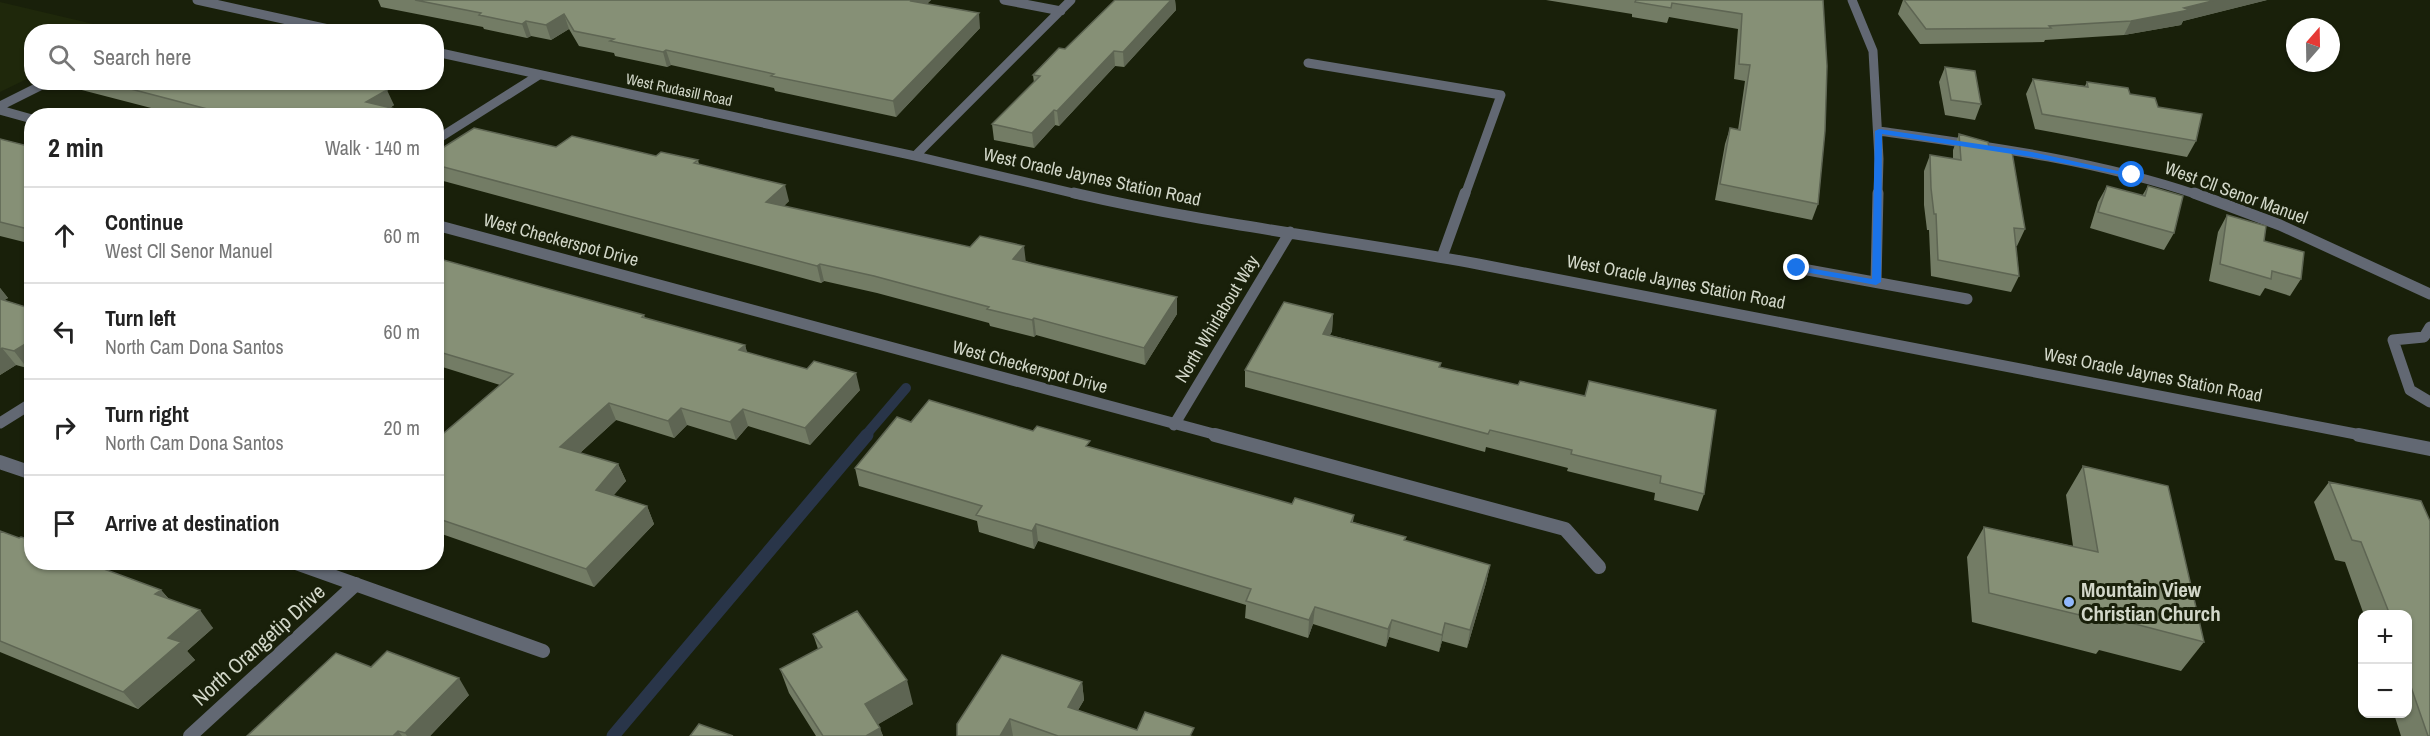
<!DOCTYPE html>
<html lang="en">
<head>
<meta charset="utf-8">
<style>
	body { margin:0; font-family:"Archivo Narrow",sans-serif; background:#f6f6f6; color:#222 }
	.controls { position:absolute; right:18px; bottom:18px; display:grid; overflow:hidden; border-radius:12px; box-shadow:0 2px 4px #0004 }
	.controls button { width:54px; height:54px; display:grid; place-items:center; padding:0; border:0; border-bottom:2px solid #e0e0e0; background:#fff; color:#222; font:30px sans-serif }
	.compass { position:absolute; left:2286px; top:18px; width:54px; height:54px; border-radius:50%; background:#fff; box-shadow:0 2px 4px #0004; rotate:20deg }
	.stop { position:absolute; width:18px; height:18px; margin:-14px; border:4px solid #1a73e8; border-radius:50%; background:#fff }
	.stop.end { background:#1a73e8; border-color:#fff; box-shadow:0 2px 6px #0008 }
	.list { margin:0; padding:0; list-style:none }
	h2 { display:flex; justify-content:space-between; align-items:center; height:78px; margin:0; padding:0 24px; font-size:26px }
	h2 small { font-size:20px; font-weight:400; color:#767676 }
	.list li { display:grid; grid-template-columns:39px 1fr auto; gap:18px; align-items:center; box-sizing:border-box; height:96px; padding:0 24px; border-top:2px solid #e0e0e0 }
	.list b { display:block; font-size:22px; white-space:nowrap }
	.list p { margin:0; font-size:20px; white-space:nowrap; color:#767676 }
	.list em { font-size:20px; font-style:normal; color:#767676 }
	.icon { flex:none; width:33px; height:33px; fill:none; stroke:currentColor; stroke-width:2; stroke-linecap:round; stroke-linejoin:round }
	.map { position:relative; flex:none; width:2430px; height:736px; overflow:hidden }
	.search { position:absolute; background:#fff; box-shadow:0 2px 4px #0004; left:24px; top:24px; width:420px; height:66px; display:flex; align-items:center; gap:15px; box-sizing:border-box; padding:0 21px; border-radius:24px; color:#767676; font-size:22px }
	.panel { position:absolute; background:#fff; box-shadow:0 2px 4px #0004; left:24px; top:108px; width:420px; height:462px; border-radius:24px }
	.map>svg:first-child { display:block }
	.built { fill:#1f280b }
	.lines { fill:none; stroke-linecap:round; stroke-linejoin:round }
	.stream-far1 { stroke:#293549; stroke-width:10 }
	.stream { stroke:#293549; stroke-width:13 }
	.minor-far2 { stroke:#626873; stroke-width:9 }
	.minor-far1 { stroke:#626873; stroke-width:11 }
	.minor { stroke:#626873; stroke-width:14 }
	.wall { fill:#737c65 }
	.shaded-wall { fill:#5e6553 }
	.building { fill:#869076; stroke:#5e6553; stroke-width:1.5 }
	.route { fill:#1a73e8 }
	.poi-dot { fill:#91b8fd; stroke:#19200a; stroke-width:2 }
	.labels { text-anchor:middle; stroke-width:6; stroke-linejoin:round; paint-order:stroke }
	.far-street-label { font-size:15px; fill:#d2d7c9; stroke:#19200a }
	.street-label { font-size:18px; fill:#d2d7c9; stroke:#19200a }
	.near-poi-label { font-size:21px; font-weight:bold; fill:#d2d7c9; stroke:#19200a; text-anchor:start }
	.near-street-label { font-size:21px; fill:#d2d7c9; stroke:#19200a }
</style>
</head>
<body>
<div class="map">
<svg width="2430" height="736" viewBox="0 0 2430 736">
	<rect width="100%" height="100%" fill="#19200a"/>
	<!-- built -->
	<path class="built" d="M0,2l123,29 -91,1 -1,45 -31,15z"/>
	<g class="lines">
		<!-- stream-far1 -->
		<path class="stream-far1" d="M865,436l41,-48"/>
		<!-- stream -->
		<path class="stream" d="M613,736l254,-301"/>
		<!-- minor-far2 -->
		<path class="minor-far2" d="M197,0l145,32
			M1004,0l57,11
			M1852,0l21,51 6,108 -1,36
			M436,52l479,104 166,39
			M1308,63l193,32 -36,100
			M0,106l48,-24
			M0,110l32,9
			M1879,131c107,15 216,29 319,64
			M436,140l103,-65
			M915,156l156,-156"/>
		<!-- minor-far1 -->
		<path class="minor-far1" d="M1074,193c133,31 269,46 404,71 296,55 592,113 888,172
			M2194,193l86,32 150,69
			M436,225l785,211
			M1442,257l23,-64
			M1797,268l170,31
			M1876,282l2,-89
			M2430,327l-6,10 -31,3 17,50 20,12
			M0,423l32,-20
			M1174,425l116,-193"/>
		<!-- minor -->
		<path class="minor" d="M1215,435l350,94 34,38
			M2359,435l71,14
			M0,462l32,11
			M293,562l250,89
			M190,736l166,-152"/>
	</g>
	<!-- wall -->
	<path class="wall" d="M378,0h553l-4,4 53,24 -84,89 -121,-26 -1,-3 -103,-23 -4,2 -52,-11 -1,-3 -35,-7 -10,-17 -18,11 -20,-4 -4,2 -43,-9 -1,-2 -102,-20z
		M1115,0h60l1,10 -52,57 -9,-1 -56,60 -4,-1 -21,23 -40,-8 -2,-16 42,-41 -1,-8 32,-26z
		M1546,0h277l-5,204 -6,16 -97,-20 10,-56 5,-16 8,2 7,-49 -11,-2 4,-50 -69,-12 -2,6 -35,-6v-3z
		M1903,0h364l-84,21 -2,4 -57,10 -79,5 -1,2 -124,2 -22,-30z
		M1945,67l36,37 -6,16 -30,-5 -6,-33z
		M2033,79l52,7 2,-4 43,12 28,13 38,34 -9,16 -152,-28 -9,-35z
		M70,82h286l38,23 -4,3 16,8h-224l-108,-28z
		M1959,134l30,14 36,81 -8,17h-1l3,30 -8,16 -80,-16 -2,-46h-2l-3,-25v-34l6,-16 23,4v-9z
		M0,139l32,8v97l-32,-8z
		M556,147l142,13 1,4 90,37 -5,5 242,55 151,53 -32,51 -109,-30 -2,2 -44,-11 -1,-3 -112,-30 -53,-12 -3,2 -385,-104v-27z
		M2107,186l35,10 6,-10 26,47 -10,17 -74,-22 8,-26z
		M2227,215l37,26 37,38 -11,17 -25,-8 -5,8 -51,-15 9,-49z
		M436,258l208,57 1,3 100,27 2,8 113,37 -50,55 -62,-19 -12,14 -49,-15 -13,13 -58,-18 -36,33 38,11 8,17 -13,14 34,11 7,18 -60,63 -158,-55v-95l2,1 62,-53 -64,-20z
		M0,288l8,10 -4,2 28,9v57l-5,2 -11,-3 -16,10z
		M1333,314l-1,17 -2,4 111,28 -1,4 264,127 -6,17 -44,-11 1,-7 -88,-22 1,-3 -82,-21 -1,5 -240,-65v-17z
		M911,422l122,9 259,73 62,11 -1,7 53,15 -1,4 85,24 -4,18 -19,65 -25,-7 -3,11 -50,-15 -3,10 -73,-23 -5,14 -63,-20 1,-13 -208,-64 -4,8 -55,-17 -2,-11 -118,-35 -4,-18z
		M2083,466l121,176 -23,29 -82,-21 -3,4 -124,-32 -5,-65 17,-30 89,19 -7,-51z
		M2329,482l92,19 9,235h-29l-7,-22h14v-99h-44l-19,-53 -10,-2 -21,-58z
		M0,531l32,31 129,28 8,9 44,29 -26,23 8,9 -57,49 -138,-57z
		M813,634l100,70 -35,20 5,12h-67l-27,-43 -9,-24 38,-20z
		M371,667l98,28 -39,41h-183z
		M1082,682l2,18 -6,10 59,20 57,6h-237z"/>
	<!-- shaded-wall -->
	<path class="shaded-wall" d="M912,0h19l-18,15 -2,-14z
		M1167,0h8l1,10 -52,57 -1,-15z
		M2216,0h51l-84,21 -2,4 -57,10 7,-14z
		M979,13l1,15 -84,89 -3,-16z
		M564,14l5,15 -18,11 -5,-15z
		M526,21l5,15 -4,2 -5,-14z
		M666,50l5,15 -4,2 -4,-15z
		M1114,51l1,15 -56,60 -2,-15z
		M387,90l7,15 -17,11 -11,-14z
		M1054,110l1,15 -21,23 -2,-15z
		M404,111l2,5h-9z
		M785,185l4,16 -19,17 -4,-16z
		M1024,246l2,17 -13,-4z
		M820,264l4,17 -3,2 -4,-17z
		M0,288l8,10 -8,5z
		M1177,297v17l-32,51 -1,-17z
		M1333,314l-1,17 -10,20 1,-17z
		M1034,318l2,17 -2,2 -2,-17z
		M32,340v26l-5,2 -13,-17z
		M745,345l5,17 -11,-12z
		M2,348l14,17 -16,10v-25z
		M856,373l4,17 -50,55 -5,-17z
		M609,403l7,17 -48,44 -8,-17z
		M681,408l6,17 -13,13 -6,-17z
		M743,409l5,17 -12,14 -6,-18z
		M618,464l8,17 -22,26 -8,-17z
		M647,506l7,18 -60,63 -8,-18z
		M1036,524l2,17 -4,8 -2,-18z
		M1490,565l-4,18 -19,65 3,-18z
		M161,590l14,17 -20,-13z
		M1315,607l-2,17 -5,14 1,-18z
		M200,610l13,18 -26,23 8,9 -57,49 -15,-17 45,-54z
		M1392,620l-3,17 -3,10 2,-18z
		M1445,623l-3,18 -3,11 3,-17z
		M459,678l10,17 -39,41h-23l-2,-3z
		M907,680l6,24 -41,24 -7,-24z
		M1082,682l2,18 -14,24 -2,-17z
		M1010,719l3,17h-13z
		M880,728l3,8h-17z
		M398,731l4,5h-9z"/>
	<!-- building -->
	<path class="building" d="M415,0h497l-1,1 68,12 -86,88 -122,-25 3,-2 -108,-24 -3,2 -53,-11 4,-2 -40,-8 -10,-17 -18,11 -20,-4 -4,3 -43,-9 2,-2z
		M1115,0h56l-48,52 -9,-1 -57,60 -3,-1 -22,23 -40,-9 48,-48 -7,-1 26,-27 6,1z
		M1636,0h187l4,66 -2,65 -7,73 -98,-20 10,-56 10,2 10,-65 -11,-1 3,-50 -70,-11 -1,5 -36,-6z
		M1904,0h312l-32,8 5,2 -58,11 -82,5 2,2 -125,1z
		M1945,67l30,4 6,33 -30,-4z
		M2033,79l55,8 -1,-5 41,6 2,6 25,4 3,9 44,7 -6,27 -154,-27z
		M104,82h252l31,8 -21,12 38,9 -7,5h-163z
		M474,128l82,19 16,-11 84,20 5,-4 37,8 -4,3 91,22 -19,17 204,45 10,-11 44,10 -11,13 164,38 -33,51 -110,-30 -2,2 -45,-11 2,-2 -115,-31 -54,-12 -3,2 -381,-101v-13z
		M1959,134l29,8 1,6 23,4 13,77 -11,-1 5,48 -81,-16 -2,-46h-2l-3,-26 -1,-33 31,5z
		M0,139l32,8v83l-32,-8z
		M2107,186l38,10 3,-10 35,10 -9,37 -76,-21z
		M2227,215l39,11 -2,15 40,11 -3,27 -29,-8 -1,8 -51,-15z
		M436,258l208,57 -2,2 103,28 -6,5 68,19 7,-8 42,12 -51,55 -62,-19 -13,13 -49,-14 -13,13 -59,-18 -49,44 58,17 -22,26 51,16 -61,63 -150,-51v-81l2,1 75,-64 -77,-23z
		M0,299l32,10v31l-18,11 -12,-3 -2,2z
		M1284,302l49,12 -10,20 118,29 -2,4 79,18 2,-4 65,15 4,-15 127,29 -12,84 -44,-11 1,-7 -90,-22 1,-4 -82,-20 -2,4 -243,-64z
		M929,400l104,31 4,-5 53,15 -4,5 206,58 3,-6 59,17 -3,7 55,15 -2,3 86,25 -20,65 -25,-7 -3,12 -50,-15 -4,9 -73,-22 -6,13 -63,-19 5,-12 -215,-65 -4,7 -56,-16 6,-9 -127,-38 42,-51 14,5z
		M2083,466l85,20 36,156 -88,-23 1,5 -128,-31 -5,-66 114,25z
		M2329,482l92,19 9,20v215h-2l-18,-52h-2v-69h-18l-29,-73 -9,-2z
		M0,531l19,7 2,-1 11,3v22h53l76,28 -6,4 45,16 -32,28 13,4 -58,50 -123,-51z
		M857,611l50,69 -42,24 15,24 -14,8h-43l-43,-67 42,-22 -9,-13z
		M387,651l72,27 -54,55 -7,-2 -5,5h-146l89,-83 35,14z
		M1002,655l80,27 -14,25 69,23 8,-18 49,16 -4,8h-132l-48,-17 -10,17h-43v-12z
		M699,724l34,12h-43z"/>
	<!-- route -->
	<path class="route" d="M1879,129l153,23 104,23 -4,2 -100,-20 -150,-23 -1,148 -5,3 -82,-15v-4h3l75,13 3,-148z"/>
	<!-- markers -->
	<circle class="poi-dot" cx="2069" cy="602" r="6"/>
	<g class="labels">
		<!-- far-street labels -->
		<g class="far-street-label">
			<text transform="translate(679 90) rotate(12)" y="5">West Rudasill Road</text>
		</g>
		<!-- street labels -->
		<g class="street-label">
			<text transform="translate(1092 177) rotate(12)" y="6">West Oracle Jaynes Station Road</text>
			<text transform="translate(2236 193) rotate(20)" y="6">West Cll Senor Manuel</text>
			<text transform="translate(561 240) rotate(15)" y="6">West Checkerspot Drive</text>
			<text transform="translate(1676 282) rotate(11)" y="6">West Oracle Jaynes Station Road</text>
			<text transform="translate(1217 319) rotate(-59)" y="6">North Whirlabout Way</text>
			<text transform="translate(1030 367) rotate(15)" y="6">West Checkerspot Drive</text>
			<text transform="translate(2153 375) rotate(11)" y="6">West Oracle Jaynes Station Road</text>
		</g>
		<!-- near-poi labels -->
		<g class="near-poi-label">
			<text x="2081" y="597">Mountain View<tspan x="2081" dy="24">Christian Church</tspan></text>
		</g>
		<!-- near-street labels -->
		<g class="near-street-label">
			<text transform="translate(259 645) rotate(-42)" y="7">North Orangetip Drive</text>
		</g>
	</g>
</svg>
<div class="controls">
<button>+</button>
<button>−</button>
</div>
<svg class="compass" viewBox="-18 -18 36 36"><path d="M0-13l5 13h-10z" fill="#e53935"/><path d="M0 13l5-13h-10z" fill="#767676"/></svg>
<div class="stop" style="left:2132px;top:175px"></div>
<div class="stop end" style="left:1797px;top:268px"></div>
<div class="search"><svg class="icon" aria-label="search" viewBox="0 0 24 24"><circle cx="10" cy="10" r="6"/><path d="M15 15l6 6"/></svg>Search here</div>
<section class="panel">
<h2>2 min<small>Walk · 140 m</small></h2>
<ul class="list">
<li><svg class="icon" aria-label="ahead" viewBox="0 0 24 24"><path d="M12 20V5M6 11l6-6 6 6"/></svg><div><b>Continue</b><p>West Cll Senor Manuel</p></div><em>60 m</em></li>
<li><svg class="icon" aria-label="left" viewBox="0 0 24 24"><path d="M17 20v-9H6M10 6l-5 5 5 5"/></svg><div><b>Turn left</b><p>North Cam Dona Santos</p></div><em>60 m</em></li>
<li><svg class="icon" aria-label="right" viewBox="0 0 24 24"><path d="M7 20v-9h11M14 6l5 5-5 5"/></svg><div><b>Turn right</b><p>North Cam Dona Santos</p></div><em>20 m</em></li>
<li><svg class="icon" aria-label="arrive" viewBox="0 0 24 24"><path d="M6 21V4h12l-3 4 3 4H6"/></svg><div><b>Arrive at destination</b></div></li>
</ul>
</section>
</div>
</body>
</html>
